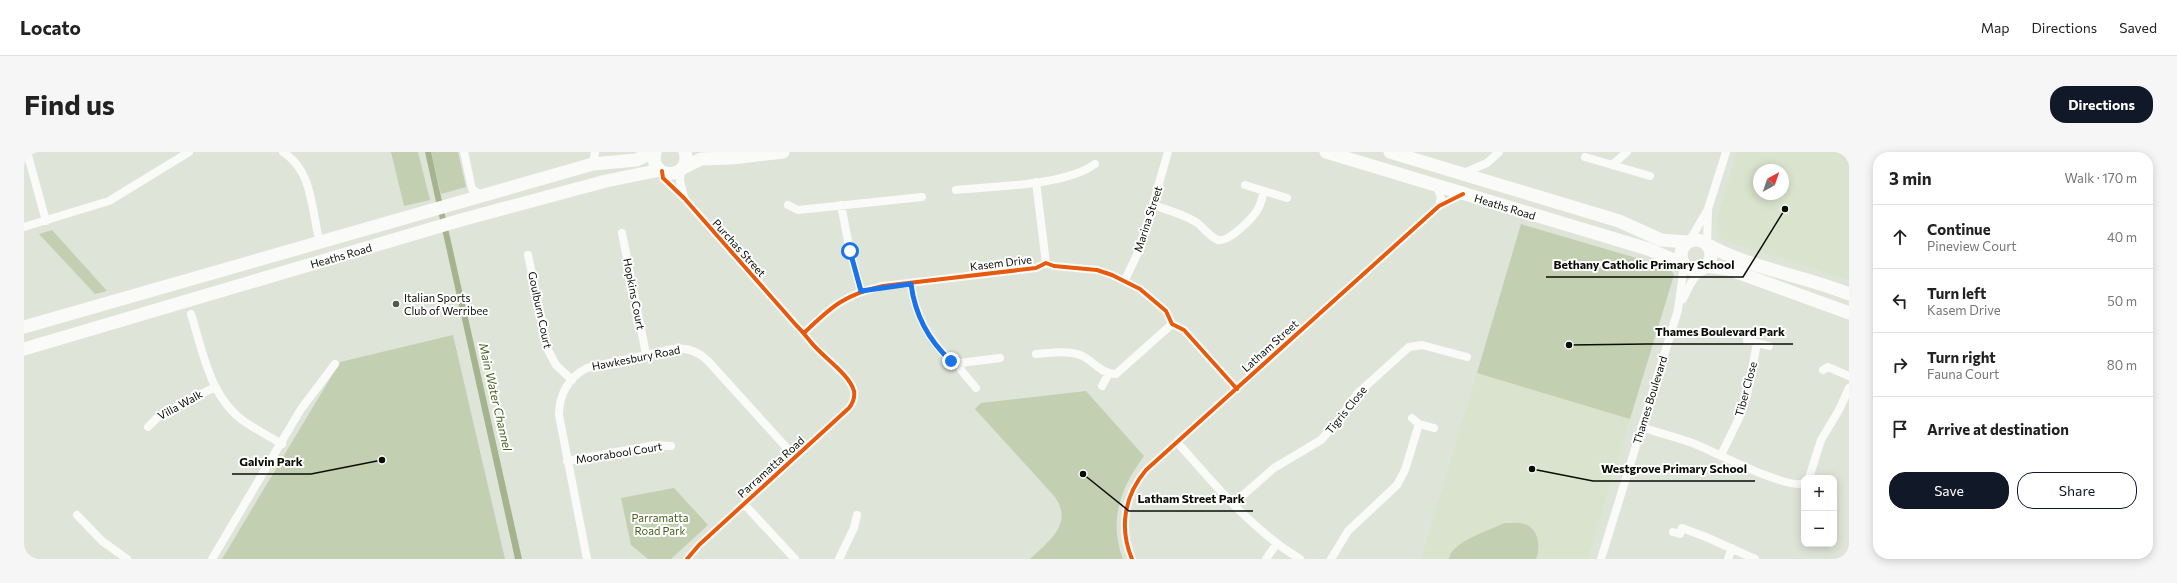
<!DOCTYPE html>
<html lang="en">
<head>
<meta charset="utf-8">
<style>
	body { margin:0; font-family:Commissioner,sans-serif; background:#f6f6f6; color:#222 }
	.controls { position:absolute; right:12px; bottom:12px; display:grid; overflow:hidden; border-radius:8px; box-shadow:0 2px 10px #0003 }
	.controls button { width:36px; height:36px; display:grid; place-items:center; padding:0; border:0; border-bottom:1px solid #e0e0e0; background:#fff; color:#222; font:20px sans-serif }
	.compass { position:absolute; left:1729px; top:12px; width:36px; height:36px; border-radius:50%; background:#fff; box-shadow:0 2px 10px #0003; rotate:40deg }
	.stop { position:absolute; width:12px; height:12px; margin:-9px; border:3px solid #1a73e8; border-radius:50%; background:#fff }
	.stop.end { background:#1a73e8; border-color:#fff; box-shadow:0 1px 4px #0008 }
	.list { margin:0; padding:0; list-style:none }
	h2 { display:flex; justify-content:space-between; align-items:center; height:52px; margin:0; padding:0 16px; font-size:17px }
	h2 small { font-size:13px; font-weight:400; color:#767676 }
	.list li { display:grid; grid-template-columns:26px 1fr auto; gap:12px; align-items:center; box-sizing:border-box; height:64px; padding:0 16px; border-top:1px solid #e0e0e0 }
	.list b { display:block; font-size:15px; white-space:nowrap }
	.list p { margin:0; font-size:13px; white-space:nowrap; color:#767676 }
	.list em { font-size:13px; font-style:normal; color:#767676 }
	.actions { display:flex; gap:8px; padding:12px 16px }
	.actions a { flex:1; padding:9px 0; border:1px solid #111827; border-radius:16px; text-align:center; font-size:14px; color:#111827 }
	.actions .main { background:#111827; color:#fff }
	.icon { flex:none; width:22px; height:22px; fill:none; stroke:currentColor; stroke-width:2; stroke-linecap:round; stroke-linejoin:round }
	.map { position:relative; flex:none; width:1825px; height:407px; overflow:hidden; border-radius:16px }
	header { display:flex; align-items:center; gap:24px; box-sizing:border-box; height:56px; padding:0 20px; background:#fff; border-bottom:1px solid #e0e0e0 }
	header strong { font-size:19px }
	nav { display:flex; gap:22px; margin-inline-start:auto; font-size:14px }
	.intro { display:flex; align-items:center; justify-content:space-between; box-sizing:border-box; height:96px; padding:0 24px }
	h1 { margin:0; font-size:28px }
	.button { padding:10px 18px; border-radius:16px; background:#111827; color:#fff; font-size:14px; font-weight:700 }
	main { display:flex; gap:24px; padding:0 24px }
	aside { flex:1; background:#fff; border-radius:16px; box-shadow:0 2px 10px #0003 }
	.map>svg:first-child { display:block }
	.built { fill:#dae3cd; fill-rule:evenodd }
	.green { fill:#c2cfb0 }
	.water { fill:#a5b38f }
	.lines { fill:none; stroke-linecap:round; stroke-linejoin:round }
	.street { stroke:#fafbf9; stroke-width:8 }
	.primary { stroke:#fafbf9; stroke-width:13 }
	.cycleway-casing { stroke:#fff; stroke-width:6 }
	.cycleway { stroke:#e8590c; stroke-width:4 }
	.route { stroke:#1a73e8; stroke-width:5 }
	.poi-dot { fill:#555850; stroke:#fff; stroke-width:1.5 }
	.labels { text-anchor:middle; stroke-width:4; stroke-linejoin:round; paint-order:stroke }
	.street-label { font-size:11px; fill:#0a0d06; stroke:#fff }
	.poi-label { font-size:11px; fill:#0a0d06; stroke:#fff; text-anchor:start }
	.park-label { font-size:11px; fill:#49601a; stroke:#fff }
	.water-label { font-size:12px; font-style:italic; fill:#4a611c; stroke:#fff }
	.leader { fill:none; stroke:#0a0d06; stroke-width:1.5 }
	.callout-dot { fill:#0a0d06; stroke:#fff; stroke-width:1.5 }
	.callout-label { font-size:12px; text-anchor:middle; font-weight:bold; fill:#0a0d06; stroke:#fff; stroke-width:4; stroke-linejoin:round; paint-order:stroke }
</style>
</head>
<body>
<header>
<strong>Locato</strong>
<nav><a>Map</a><a>Directions</a><a>Saved</a></nav>
</header>
<div class="intro"><h1>Find us</h1><a class="button">Directions</a></div>
<main>
<div class="map">
<svg width="1825" height="407" viewBox="0 0 1825 407">
	<rect width="100%" height="100%" fill="#dfe4d8"/>
	<!-- built -->
	<path class="built" d="M1713,0h112v128l-129,-41 -4,-16zM1735,18h24v24h-24z
		M1453,221l153,46 -42,140h-167z"/>
	<!-- green -->
	<path class="green" d="M367,0h27l12,48 -26,6z
		M407,0h27l8,35 -25,7z
		M1497,72l149,44 4,7 -44,144 -153,-46z
		M28,78l55,61 -12,3 -56,-60z
		M429,183l52,224h-283l118,-197z
		M1062,239l58,65c-23,31 -36,65 -21,103h-93c18,-17 44,-35 25,-62l-80,-88 6,-6z
		M650,336l34,37 -37,34h-23l-17,-14 -10,-47z
		M1481,371c6,0 13,-1 19,1 15,4 17,23 12,35h-87c2,-17 41,-29 56,-36z"/>
	<!-- water -->
	<path class="water" d="M401,0h6l91,407h-7z"/>
	<g class="lines">
		<!-- street -->
		<path class="street" d="M3,0l19,69
			M259,0c31,20 28,59 37,91
			M440,0l8,37 10,7
			M1561,5l65,19
			M569,12l2,-12
			M1588,13l15,-13
			M657,18l-1,11 4,16
			M638,19l1,7 21,20 112,127c6,6 9,10 14,16 11,15 39,32 44,50 1,6 -1,12 -5,17l-150,137 -12,14
			M1440,21l23,-10 12,-11
			M1012,30l10,81
			M1221,33l42,13
			M1413,34l4,12 -2,8
			M932,38c38,-4 109,-4 139,-26
			M764,53l10,5 124,-13
			M817,53l9,46 11,40
			M1129,53c15,5 30,9 43,17 7,5 14,15 22,18 10,3 35,-22 40,-31 3,-5 4,-12 6,-17
			M0,75l85,-26 80,-49
			M598,81l24,121
			M1666,88l18,-31 18,-57
			M1683,92l1,-32
			M504,103l20,95 8,15 16,15
			M1101,128l16,-34 27,-94
			M887,132c4,31 17,55 40,77l9,2 40,-5
			M1659,147l8,-16 10,-14
			M167,162c12,38 19,84 54,108 12,8 25,15 37,22
			M781,180c27,-26 41,-38 78,-46l153,-18 10,-5 8,3 43,4 15,5 28,14 26,22 6,13 12,6 53,59
			M1723,188l22,6
			M1012,202c14,-1 31,-4 44,1 12,4 22,20 36,19l56,-50
			M936,211l1,7 15,18
			M1799,218l5,-3 21,9
			M1078,234l7,-13
			M1388,266l7,6 15,4
			M124,275l11,-11 56,-29
			M1617,275c18,6 36,10 54,17 18,7 94,47 109,39
			M1153,290c38,43 74,87 123,117
			M1697,303l18,-37 8,-23 10,-52
			M543,309l88,-16 16,1
			M1785,326l12,-38 18,-30 10,-22
			M720,352l51,55
			M1209,352l41,-36 47,-28 17,-19 19,-27 52,-47 13,-2 45,12
			M53,363l25,26 25,18
			M1649,380l7,2 2,-6 24,9 49,22
			M188,407l89,-150 34,-45
			M563,407l-28,-144c0,-21 10,-38 28,-47l86,-19c14,-2 25,2 35,12l87,96
			M815,407l15,-31 3,-13
			M1108,407c-13,-31 -8,-63 14,-89l293,-264 24,-12
			M1242,407l11,-16
			M1307,407l17,-28 49,-46 8,-15 14,-46
			M1577,407l77,-249 6,-45
			M1704,407l4,-11"/>
		<!-- primary -->
		<path class="primary" d="M631,0c-7,29 38,28 30,0
			M1302,0l322,97 35,15
			M1366,0l229,69 42,19 26,2
			M659,16l18,-9 30,-1 52,-6
			M1657 103a15 15 0 1 1 30 0a15 15 0 1 1-30 0Z
			M1684,93c44,24 94,30 141,49
			M1682,114l22,3 121,44
			M0,175l569,-163 43,-4 17,-8
			M0,197l437,-129 145,-39 54,-11"/>
		<!-- cycleway casing -->
		<g class="cycleway-casing">
			<path id="cycleway" d="M638,19l1,7 21,20 112,127c6,6 9,10 14,16 11,15 39,32 44,50 1,6 -1,12 -5,17l-150,137 -12,14
				M781,180c27,-26 41,-38 78,-46l153,-18 10,-5 8,3 43,4 15,5 28,14 26,22 6,13 12,6 53,59
				M1108,407c-13,-31 -8,-63 14,-89l293,-264 24,-12"/>
		</g>
		<!-- cycleway -->
		<use href="#cycleway" class="cycleway"/>
	</g>
	<g class="lines">
		<!-- route -->
		<path class="route" d="M826,99l11,40 50,-7c4,31 17,56 40,77"/>
	</g>
	<!-- markers -->
	<circle class="poi-dot" cx="372" cy="152" r="4"/>
	<g class="labels">
		<!-- street labels -->
		<g class="street-label">
			<text transform="translate(1481 55) rotate(17)" y="4">Heaths Road</text>
			<text transform="translate(1124 67) rotate(-72)" y="4">Marina Street</text>
			<text transform="translate(715 96) rotate(48)" y="4">Purchas Street</text>
			<text transform="translate(317 104) rotate(-16)" y="4">Heaths Road</text>
			<text transform="translate(977 111) rotate(-7)" y="4">Kasem Drive</text>
			<text transform="translate(610 142) rotate(79)" y="4">Hopkins Court</text>
			<text transform="translate(516 158) rotate(78)" y="4">Goulburn Court</text>
			<text transform="translate(1246 194) rotate(-42)" y="4">Latham Street</text>
			<text transform="translate(612 206) rotate(-11)" y="4">Hawkesbury Road</text>
			<text transform="translate(1722 237) rotate(-75)" y="4">Tiber Close</text>
			<text transform="translate(1626 248) rotate(-73)" y="4">Thames Boulevard</text>
			<text transform="translate(156 253) rotate(-29)" y="4">Villa Walk</text>
			<text transform="translate(1322 258) rotate(-51)" y="4">Tigris Close</text>
			<text transform="translate(595 301) rotate(-9)" y="4">Moorabool Court</text>
			<text transform="translate(747 315) rotate(-42)" y="4">Parramatta Road</text>
		</g>
		<!-- poi labels -->
		<g class="poi-label">
			<text x="380" y="150">Italian Sports<tspan x="380" dy="13">Club of Werribee</tspan></text>
		</g>
		<!-- park labels -->
		<g class="park-label">
			<text x="636" y="370">Parramatta<tspan x="636" dy="13">Road Park</tspan></text>
		</g>
		<!-- water labels -->
		<g class="water-label">
			<text transform="translate(471 245) rotate(77)" y="4">Main Water Channel</text>
		</g>
	</g>
	<!-- callouts -->
	<path class="leader" d="M1761 57L1719 125H1522M1545 193L1623 192H1769M358 308L287 322H208M1508 317L1569 329H1731M1059 322L1105 359H1229"/>
	<g class="callout-dot">
		<circle cx="1761" cy="57" r="4"/>
		<circle cx="1545" cy="193" r="4"/>
		<circle cx="358" cy="308" r="4"/>
		<circle cx="1508" cy="317" r="4"/>
		<circle cx="1059" cy="322" r="4"/>
	</g>
	<g class="callout-label">
		<text x="1620" y="117">Bethany Catholic Primary School</text>
		<text x="1696" y="184">Thames Boulevard Park</text>
		<text x="247" y="314">Galvin Park</text>
		<text x="1650" y="321">Westgrove Primary School</text>
		<text x="1167" y="351">Latham Street Park</text>
	</g>
</svg>
<div class="controls">
<button>+</button>
<button>−</button>
</div>
<svg class="compass" viewBox="-18 -18 36 36"><path d="M0-13l5 13h-10z" fill="#e53935"/><path d="M0 13l5-13h-10z" fill="#767676"/></svg>
<div class="stop" style="left:826px;top:99px"></div>
<div class="stop end" style="left:927px;top:209px"></div>
</div>
<aside>
<h2>3 min<small>Walk · 170 m</small></h2>
<ul class="list">
<li><svg class="icon" aria-label="ahead" viewBox="0 0 24 24"><path d="M12 20V5M6 11l6-6 6 6"/></svg><div><b>Continue</b><p>Pineview Court</p></div><em>40 m</em></li>
<li><svg class="icon" aria-label="left" viewBox="0 0 24 24"><path d="M17 20v-9H6M10 6l-5 5 5 5"/></svg><div><b>Turn left</b><p>Kasem Drive</p></div><em>50 m</em></li>
<li><svg class="icon" aria-label="right" viewBox="0 0 24 24"><path d="M7 20v-9h11M14 6l5 5-5 5"/></svg><div><b>Turn right</b><p>Fauna Court</p></div><em>80 m</em></li>
<li><svg class="icon" aria-label="arrive" viewBox="0 0 24 24"><path d="M6 21V4h12l-3 4 3 4H6"/></svg><div><b>Arrive at destination</b></div></li>
</ul>
<div class="actions"><a class="main">Save</a><a>Share</a></div>
</aside>
</main>
</body>
</html>
